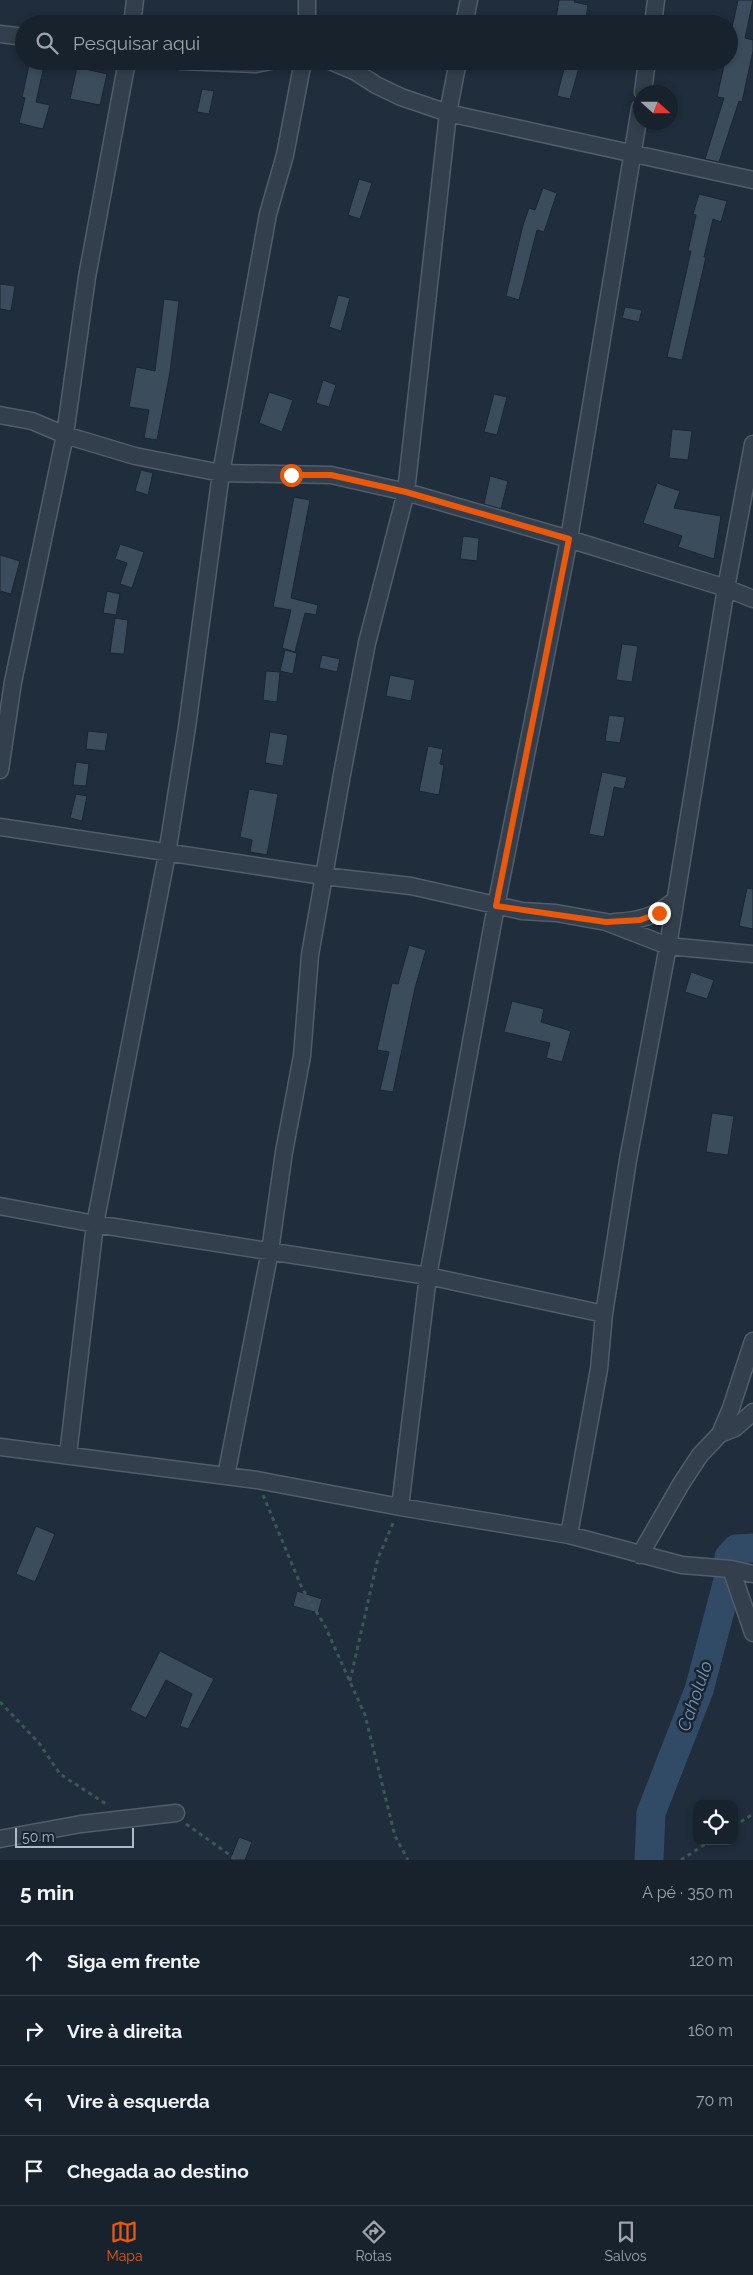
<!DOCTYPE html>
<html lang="pt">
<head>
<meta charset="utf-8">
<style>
	body { margin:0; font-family:Raleway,sans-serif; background:#242f39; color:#f1f3f6 }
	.controls { position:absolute; right:15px; bottom:15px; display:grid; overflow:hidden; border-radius:10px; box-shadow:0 2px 8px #0003 }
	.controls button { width:45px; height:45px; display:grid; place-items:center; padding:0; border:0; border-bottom:1px solid #363f49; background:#17222d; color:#f1f3f6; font:25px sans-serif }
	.compass { position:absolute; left:633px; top:85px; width:45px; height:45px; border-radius:50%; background:#17222d; box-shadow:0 2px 8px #0003; rotate:111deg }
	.scale { position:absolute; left:15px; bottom:12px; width:119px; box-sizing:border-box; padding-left:5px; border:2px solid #aebac8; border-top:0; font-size:14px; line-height:18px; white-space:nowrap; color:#aebac8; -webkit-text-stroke:4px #192431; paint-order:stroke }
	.stop { position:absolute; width:15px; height:15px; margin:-11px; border:4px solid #ea580c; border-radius:50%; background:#fff }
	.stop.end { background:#ea580c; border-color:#fff; box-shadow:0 1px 5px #0008 }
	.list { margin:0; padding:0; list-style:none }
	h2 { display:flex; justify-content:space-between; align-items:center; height:65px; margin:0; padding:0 20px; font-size:21px }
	h2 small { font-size:16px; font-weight:400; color:#9ea4aa }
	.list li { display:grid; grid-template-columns:32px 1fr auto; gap:15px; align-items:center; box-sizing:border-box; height:70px; padding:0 20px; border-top:1px solid #363f49 }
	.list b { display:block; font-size:19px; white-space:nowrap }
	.list em { font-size:16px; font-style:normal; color:#9ea4aa }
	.icon { flex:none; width:28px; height:28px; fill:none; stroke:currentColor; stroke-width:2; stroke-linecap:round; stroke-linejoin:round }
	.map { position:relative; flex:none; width:753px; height:1860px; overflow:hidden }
	.search { position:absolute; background:#17222d; box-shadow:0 2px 8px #0003; left:15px; right:15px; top:15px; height:55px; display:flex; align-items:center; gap:12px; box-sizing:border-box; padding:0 18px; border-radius:28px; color:#9ea4aa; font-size:19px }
	.sheet { height:345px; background:#17222d }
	nav { display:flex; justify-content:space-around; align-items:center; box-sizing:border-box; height:70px; border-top:1px solid #363f49; background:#17222d; font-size:14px; color:#9ea4aa }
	nav a { display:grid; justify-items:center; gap:2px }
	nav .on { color:#ea580c }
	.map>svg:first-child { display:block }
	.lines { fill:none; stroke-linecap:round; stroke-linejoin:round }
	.river { stroke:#314a65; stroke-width:29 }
	.building { fill:#3b4c5c; stroke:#1b2633 }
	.minor-casing { stroke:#515d6a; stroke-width:19 }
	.path { stroke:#3c5757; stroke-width:3; stroke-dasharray:4 4; stroke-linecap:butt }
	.minor { stroke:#333f4c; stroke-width:16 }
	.route { stroke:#ea580c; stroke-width:6 }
	.labels { text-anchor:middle; stroke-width:5; stroke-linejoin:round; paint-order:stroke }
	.water-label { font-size:18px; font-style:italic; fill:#7392b3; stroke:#192431 }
</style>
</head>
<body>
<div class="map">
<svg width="753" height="1860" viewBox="0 0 753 1860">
	<rect width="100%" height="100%" fill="#1f2d3c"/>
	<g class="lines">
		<!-- river -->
		<path class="river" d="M649,1860l2,-47 48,-123 32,-121 -2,-12 7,-8 17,-1"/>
	</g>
	<!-- building -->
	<path class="building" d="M559,0h16l-1,2 14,3 -3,19h-30z
		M738,0h15l-8,38 8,2v11l-11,51 -3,-1 -20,61 -14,-3 19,-61 -7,-1 8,-36h4v-19z
		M30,61h15l-9,41 14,3 -7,24 -24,-6 6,-25 -3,-1z
		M566,61h15l-11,38 -13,-3z
		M77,67l30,7 -7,31 -30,-6z
		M202,89l12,2 -5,23 -12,-2z
		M359,179l13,4 -12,36 -12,-4z
		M543,188l14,5 -13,39 -7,-2 -18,70 -13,-4 17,-71 6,-17 6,2z
		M699,194l28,7 -6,21 -8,-3 -9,38h2l-24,103 -15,-3 24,-106h-3l8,-36 -3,-1z
		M0,284l15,2 -4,25 -11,-2z
		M338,295l12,3 -9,33 -12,-4z
		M164,299l15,2 -9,71 -13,68 -13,-2 5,-28 -20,-3 7,-40 19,4z
		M625,307l17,3 -3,12 -17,-4z
		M323,380l13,5 -7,22 -13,-4z
		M269,392l24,8 -11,32 -23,-9z
		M494,394l13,3 -10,38 -13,-3z
		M672,429l20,2 -4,29 -19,-2z
		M141,470l12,3 -5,22 -13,-4z
		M490,476l18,5 -7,28 -17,-5z
		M657,483l23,8 -6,17 47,8 -7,43 -36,-12 4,-11 -39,-13z
		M294,497l16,3 -19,98 27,7 -2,10 -11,-2 -10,39 -13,-4 9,-38 -18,-3z
		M463,536l16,2 -2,23 -17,-2z
		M120,544l24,8 -12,36 -12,-4 7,-21 -12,-4z
		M0,555l20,6 -9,33 -11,-3z
		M107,591l13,3 -4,21 -13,-2z
		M115,618l13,2 -4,34 -14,-1z
		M622,644l16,2 -6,36 -16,-2z
		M285,650l12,3 -4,21 -13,-3z
		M322,655l18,4 -3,13 -18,-4z
		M266,671l14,1 -3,30 -14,-2z
		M390,675l25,5 -4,21 -25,-5z
		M609,715l16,2 -5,26 -15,-2z
		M88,731l20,2 -3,18 -19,-2z
		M270,732l18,3 -5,31 -18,-3z
		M428,746l15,3 -3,15 4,1 -5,30 -20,-4z
		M76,762l13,2 -3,22 -13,-1z
		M602,772l25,5 -3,12 -10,-2 -10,50 -15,-3z
		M249,789l29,5 -11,61 -17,-3 2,-12 -12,-3z
		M76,794l11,2 -5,25 -12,-3z
		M747,888l6,1v40l-14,-3z
		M409,945l17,5 -11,38 -22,104 -13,-2 9,-38 -12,-2 15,-67 6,1z
		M691,972l23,8 -7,19 -22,-7z
		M512,1001l32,8 -3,13 30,9 -9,31 -16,-4 4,-15 -46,-11z
		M712,1113l22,3 -6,39 -22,-3z
		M36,1526l19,8 -20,48 -19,-8z
		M297,1591l25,8 -4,14 -25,-7z
		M160,1651l54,28 -26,50 -8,-3 12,-32 -26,-14 -20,38 -16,-8z
		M239,1837l13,5 -7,18h-15z"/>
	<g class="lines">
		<!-- minor casing -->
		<g class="minor-casing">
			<path id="minor" d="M307,0v24
				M132,24l3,-24
				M464,24l5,-24
				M653,24l3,-24
				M0,34l24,3
				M181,61l75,3 15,-3
				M330,61l26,11 20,13 25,12 47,16 -42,379 163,47 157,49 27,11
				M458,61l-10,52 305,67
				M643,92l4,-31
				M0,415l32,6 33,14 70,21 86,17 110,2 75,17 -39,151 -25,131 -32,181 -8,101 -18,96 -14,99 -44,225
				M0,770l13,-88 52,-247 22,-158 40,-216
				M0,827l323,49 88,10 111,25 34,2 50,9 62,24 85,8
				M614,922c26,-1 42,-6 61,-22
				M0,1206l95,18 333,52 176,38
				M720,1434l15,-6 18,-16
				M0,1447l257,33 143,27 169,28 113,30 49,4 22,5
				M68,1455l27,-231 72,-370 20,-127 34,-254 47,-259 17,-59 18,-94
				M400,1507l28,-231 68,-370 73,-367 71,-431
				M569,1535l30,-166 5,-55 24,-154 40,-214 58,-358 27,-144
				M640,1555l41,-71 19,-29 20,-21 11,-26 22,-67
				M731,1569l22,64
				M0,1839l81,-15 95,-11"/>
		</g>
		<!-- path -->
		<path class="path" d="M263,1495l39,93 23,38 40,89 30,121 13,24
			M350,1681l28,-123 16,-37
			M0,1702l39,41 21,31 46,30
			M186,1824l51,36
			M734,1826l19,-12
			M681,1860l29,-19"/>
		<!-- minor -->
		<use href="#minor" class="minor"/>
	</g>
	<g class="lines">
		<!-- route -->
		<path class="route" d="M291,475h40l75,17 163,47 -73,367 110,16 34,-2 19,-7"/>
	</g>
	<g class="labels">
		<!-- water labels -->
		<g class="water-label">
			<text transform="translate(695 1696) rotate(-71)" y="6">Caholulo</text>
		</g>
	</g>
</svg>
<div class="controls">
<button><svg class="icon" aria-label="locate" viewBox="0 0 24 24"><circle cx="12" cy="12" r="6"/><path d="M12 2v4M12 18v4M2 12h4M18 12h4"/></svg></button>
</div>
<svg class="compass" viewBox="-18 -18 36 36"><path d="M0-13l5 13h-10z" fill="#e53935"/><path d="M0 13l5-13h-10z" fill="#9ea4aa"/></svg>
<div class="scale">50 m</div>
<div class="stop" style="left:291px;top:475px"></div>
<div class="stop end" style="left:659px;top:913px"></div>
<div class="search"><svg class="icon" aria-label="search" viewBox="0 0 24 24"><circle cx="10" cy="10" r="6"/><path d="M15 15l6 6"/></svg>Pesquisar aqui</div>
</div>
<section class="sheet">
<h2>5 min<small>A pé · 350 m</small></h2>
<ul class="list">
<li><svg class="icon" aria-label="ahead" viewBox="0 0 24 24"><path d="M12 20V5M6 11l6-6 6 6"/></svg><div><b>Siga em frente</b></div><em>120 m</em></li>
<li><svg class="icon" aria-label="right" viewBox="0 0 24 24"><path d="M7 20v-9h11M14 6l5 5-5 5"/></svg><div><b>Vire à direita</b></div><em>160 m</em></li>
<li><svg class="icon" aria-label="left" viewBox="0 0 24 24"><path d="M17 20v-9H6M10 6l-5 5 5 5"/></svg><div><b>Vire à esquerda</b></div><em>70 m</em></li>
<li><svg class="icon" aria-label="arrive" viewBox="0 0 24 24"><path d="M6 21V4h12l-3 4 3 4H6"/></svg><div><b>Chegada ao destino</b></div></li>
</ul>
</section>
<nav>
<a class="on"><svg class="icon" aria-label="map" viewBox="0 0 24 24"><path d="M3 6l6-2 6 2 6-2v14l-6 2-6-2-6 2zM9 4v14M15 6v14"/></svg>Mapa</a>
<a><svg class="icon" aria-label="directions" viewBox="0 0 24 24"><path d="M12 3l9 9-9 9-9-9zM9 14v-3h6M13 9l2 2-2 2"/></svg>Rotas</a>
<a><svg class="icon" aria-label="saved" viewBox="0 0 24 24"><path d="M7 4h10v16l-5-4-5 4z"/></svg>Salvos</a>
</nav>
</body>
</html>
